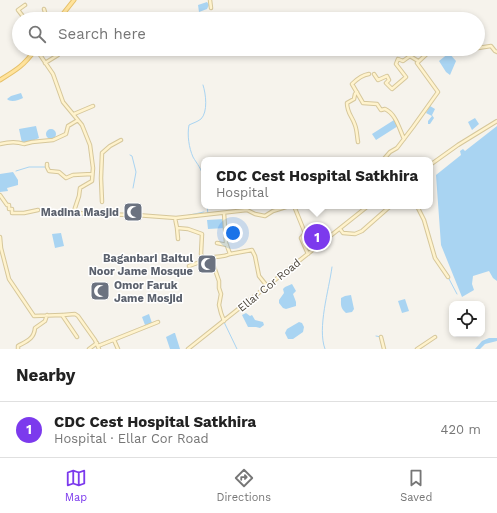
<!DOCTYPE html>
<html lang="en">
<head>
<meta charset="utf-8">
<style>
	body { margin:0; font-family:"Work Sans",sans-serif; background:#f6f6f6; color:#222 }
	.controls { position:absolute; right:12px; bottom:12px; display:grid; overflow:hidden; border-radius:8px; box-shadow:0 2px 6px #0003 }
	.controls button { width:36px; height:36px; display:grid; place-items:center; padding:0; border:0; border-bottom:1px solid #e0e0e0; background:#fff; color:#222; font:20px sans-serif }
	.you { position:absolute; left:233px; top:233px; width:14px; height:14px; margin:-10px; border:3px solid #fff; border-radius:50%; background:#1a73e8; box-shadow:0 0 0 6px #1a73e833 }
	.badge { display:grid; place-items:center; width:26px; height:26px; border-radius:50%; background:#7c3aed; color:#fff; font-size:13px; font-weight:700 }
	.pin { position:absolute; translate:-50% -50%; border:2px solid #fff; box-shadow:0 1px 4px #0006 }
	.popup { position:absolute; left:201px; top:157px; width:232px; height:52px; box-sizing:border-box; display:grid; place-content:center; border-radius:8px; background:#fff; filter:drop-shadow(0 1px 3px #0005); font-size:13px; white-space:nowrap; color:#767676 }
	.popup b { font-size:15px; color:#222 }
	.popup::after { content:''; position:absolute; left:50%; top:100%; margin-left:-8px; border:8px solid transparent; border-top-color:#fff }
	.list { margin:0; padding:0; list-style:none }
	h2 { display:flex; justify-content:space-between; align-items:center; height:52px; margin:0; padding:0 16px; font-size:17px }
	h2 small { font-size:13px; font-weight:400; color:#767676 }
	.list li { display:grid; grid-template-columns:26px 1fr auto; gap:12px; align-items:center; box-sizing:border-box; height:56px; padding:0 16px; border-top:1px solid #e0e0e0 }
	.list b { display:block; font-size:15px; white-space:nowrap }
	.list p { margin:0; font-size:13px; white-space:nowrap; color:#767676 }
	.list em { font-size:13px; font-style:normal; color:#767676 }
	.icon { flex:none; width:22px; height:22px; fill:none; stroke:currentColor; stroke-width:2; stroke-linecap:round; stroke-linejoin:round }
	.map { position:relative; flex:none; width:497px; height:349px; overflow:hidden }
	.search { position:absolute; background:#fff; box-shadow:0 2px 6px #0003; left:12px; right:12px; top:12px; height:44px; display:flex; align-items:center; gap:10px; box-sizing:border-box; padding:0 14px; border-radius:22px; color:#767676; font-size:15px }
	.sheet { height:108px; background:#fff }
	nav { display:flex; justify-content:space-around; align-items:center; box-sizing:border-box; height:56px; border-top:1px solid #e0e0e0; background:#fff; font-size:11px; color:#767676 }
	nav a { display:grid; justify-items:center; gap:2px }
	nav .on { color:#7c3aed }
	.map>svg:first-child { display:block }
	.water { fill:#a9d4f2 }
	.lines { fill:none; stroke-linecap:round; stroke-linejoin:round }
	.stream { stroke:#a9d4f2; stroke-width:1 }
	.secondary-casing { stroke:#d6c79b; stroke-width:4.5 }
	.primary-casing { stroke:#e6c16a; stroke-width:5 }
	.secondary { stroke:#fff3cd; stroke-width:2.5 }
	.primary { stroke:#ffe39c; stroke-width:3 }
	.labels { text-anchor:middle; stroke-width:3; stroke-linejoin:round; paint-order:stroke }
	.worship-label { font-size:11px; font-weight:bold; fill:#5b616d; stroke:#fff; text-anchor:end }
	.street-label { font-size:11px; fill:#4b4439; stroke:#fff }
</style>
</head>
<body>
<div class="map">
<svg width="497" height="349" viewBox="0 0 497 349">
	<rect width="100%" height="100%" fill="#f6f3ec"/>
	<!-- water -->
	<path class="water" d="M207,2l2,3 -2,4 -8,3 -1,-7z
		M449,53l7,8 -6,14 -4,-3 -7,-11z
		M21,93l2,5c-4,2 -12,5 -16,1l4,-3z
		M430,106l5,3 -3,6 2,3 -4,6h-2v-3l4,-5 -6,-3z
		M475,118l4,6 -7,6 -4,-8z
		M394,120l4,6 -22,14 -4,-6z
		M36,126l3,12 -14,6 -3,-1 -3,-14z
		M497,126v155l-4,-3 -4,-7 -16,5 -1,8 2,6 -12,7 -21,-52 -5,-70 25,-20 -1,-4 3,-2 2,2z
		M46 134a5 5 0 1 1 10 0a5 5 0 1 1-10 0Z
		M13,172l5,8v5l-11,3 1,3 -8,1v-18z
		M224,219l1,9 -17,1 -1,-9z
		M61,233l3,13 -9,2 -3,-14z
		M292,284l4,7 -3,3 3,8v4l-10,3 -3,-1 -4,-5v-3l5,-7 -1,-4 2,-2z
		M351,295l3,14 -2,3 -6,1c-6,-5 -5,-8 -5,-15l4,-2z
		M405,299l4,12 -7,2 -4,-12z
		M246,313l4,3 2,-1 3,5 8,2 1,3 -4,3 -4,-1h-8l-6,-12z
		M149,314l3,9 -7,2 -3,-8z
		M299,322l3,1 2,4 -1,5 -10,7h-5l-3,-6 2,-4z
		M174,333h1l5,16h-10l-4,-12z
		M489,338h8v3l-12,3 -5,5h-5l7,-8z"/>
	<g class="lines">
		<!-- stream -->
		<path class="stream" d="M203,85c3,9 5,27 -2,34 -4,3 -8,4 -12,6 -2,10 0,23 4,32 4,7 9,12 10,20
			M130,155l2,1 4,16 -3,16
			M16,171l13,-4h17
			M204,177v1
			M207,206l1,8
			M185,216l19,-4
			M448,277l9,17
			M224,322l13,27
			M376,336l5,1
			M325,349c-8,-21 4,-59 7,-82"/>
		<!-- secondary casing -->
		<g class="secondary-casing">
			<path id="secondary" d="M210,0l1,8
				M25,5l-7,5 7,9
				M44,9l3,10
				M478,48l13,-2 4,5 2,1
				M36,49l17,25 10,28 19,23 8,20 3,23 -1,13 -12,7 -1,8 -5,15
				M45,63l13,-8 -3,-6
				M369,74c-7,1 -12,5 -17,10l11,19 14,1 4,6 4,-1c11,5 14,19 19,30
				M374,74l4,6 9,-4 2,4 -3,3 6,6 14,-12 -10,-13 2,-5 5,2 7,-5 8,5
				M357,92l-2,2 -1,5 -7,4c0,10 5,13 8,22 2,5 2,12 3,17
				M74,114l19,-8
				M0,144c8,-2 16,-3 24,0l8,-2 21,-2 13,-6 2,-8 10,-6
				M383,160l7,-8 7,-4 16,-21 25,-35 -21,-29 15,-14
				M47,164v3l2,4 10,1 7,6 7,-3 19,-1
				M430,165l28,-20 39,-24
				M0,195l7,10h2v4h3v4h12l14,-3
				M102,202l-1,-24 1,-25 8,-7 11,-6
				M294,206l11,27 -4,5 7,16
				M417,206l7,14 11,38 13,19
				M69,211l17,3 50,1 40,3 71,-8 8,4 10,2 8,-5 16,-5
				M175,218l2,10
				M340,229l3,4 12,1 7,-3 25,-22 4,-3
				M0,237l1,11 8,31 25,37 28,-1 15,22
				M178,239l-1,-11 11,1 14,5 -1,20 4,7
				M217,243l10,2
				M230,254l22,-4 3,6 4,20 8,10
				M211,258c8,-3 11,0 19,-4l-4,-11 -2,-30
				M189,266l22,-8 8,23v7l2,6 -2,11 2,8 3,8
				M63,315l12,-1 3,2 17,24 4,9
				M381,337l3,12
				M114,340l4,9
				M98,346l60,-24
				M18,349v-3c9,-5 16,-7 17,-18l10,-7 2,-6
				M89,349l8,-6
				M188,349l180,-143
				M417,349l18,-12"/>
		</g>
		<!-- primary casing -->
		<g class="primary-casing">
			<path id="primary" d="M59,19l15,-19
				M0,80c18,-11 23,-14 36,-31"/>
		</g>
		<!-- secondary -->
		<use href="#secondary" class="secondary"/>
		<!-- primary -->
		<use href="#primary" class="primary"/>
	</g>
	<!-- icons -->
	<defs>
		<g id="mosque-square" transform="scale(1)"><rect x="-9" y="-9" width="18" height="18" rx="4" fill="#6b7280" stroke="#fff"/><path d="M3.5-4.9A6 6 0 1 0 3.5 4.9A5 5 0 1 1 3.5-4.9Z" fill="#fff"/></g>
	</defs>
	<g fill-rule="evenodd">
		<use href="#mosque-square" x="133" y="212"/>
		<use href="#mosque-square" x="207" y="264"/>
		<use href="#mosque-square" x="100" y="291"/>
	</g>
	<g class="labels">
		<!-- worship labels -->
		<g class="worship-label">
			<text x="119" y="216">Madina Masjid</text>
			<text x="193" y="262">Baganbari Baitul<tspan x="193" dy="13">Noor Jame Mosque</tspan></text>
			<text x="114" y="289" text-anchor="start">Omor Faruk<tspan x="114" dy="13">Jame Mosjid</tspan></text>
		</g>
		<!-- street labels -->
		<g class="street-label">
			<text transform="translate(269 285) rotate(-39)" y="4">Ellar Cor Road</text>
		</g>
	</g>
</svg>
<div class="controls">
<button><svg class="icon" aria-label="locate" viewBox="0 0 24 24"><circle cx="12" cy="12" r="6"/><path d="M12 2v4M12 18v4M2 12h4M18 12h4"/></svg></button>
</div>
<div class="you"></div>
<div class="pin badge" style="left:317px;top:237px">1</div>
<div class="popup"><b>CDC Cest Hospital Satkhira</b>Hospital</div>
<div class="search"><svg class="icon" aria-label="search" viewBox="0 0 24 24"><circle cx="10" cy="10" r="6"/><path d="M15 15l6 6"/></svg>Search here</div>
</div>
<section class="sheet">
<h2>Nearby<small></small></h2>
<ul class="list">
<li><span class="badge">1</span><div><b>CDC Cest Hospital Satkhira</b><p>Hospital · Ellar Cor Road</p></div><em>420 m</em></li>
</ul>
</section>
<nav>
<a class="on"><svg class="icon" aria-label="map" viewBox="0 0 24 24"><path d="M3 6l6-2 6 2 6-2v14l-6 2-6-2-6 2zM9 4v14M15 6v14"/></svg>Map</a>
<a><svg class="icon" aria-label="directions" viewBox="0 0 24 24"><path d="M12 3l9 9-9 9-9-9zM9 14v-3h6M13 9l2 2-2 2"/></svg>Directions</a>
<a><svg class="icon" aria-label="saved" viewBox="0 0 24 24"><path d="M7 4h10v16l-5-4-5 4z"/></svg>Saved</a>
</nav>
</body>
</html>
